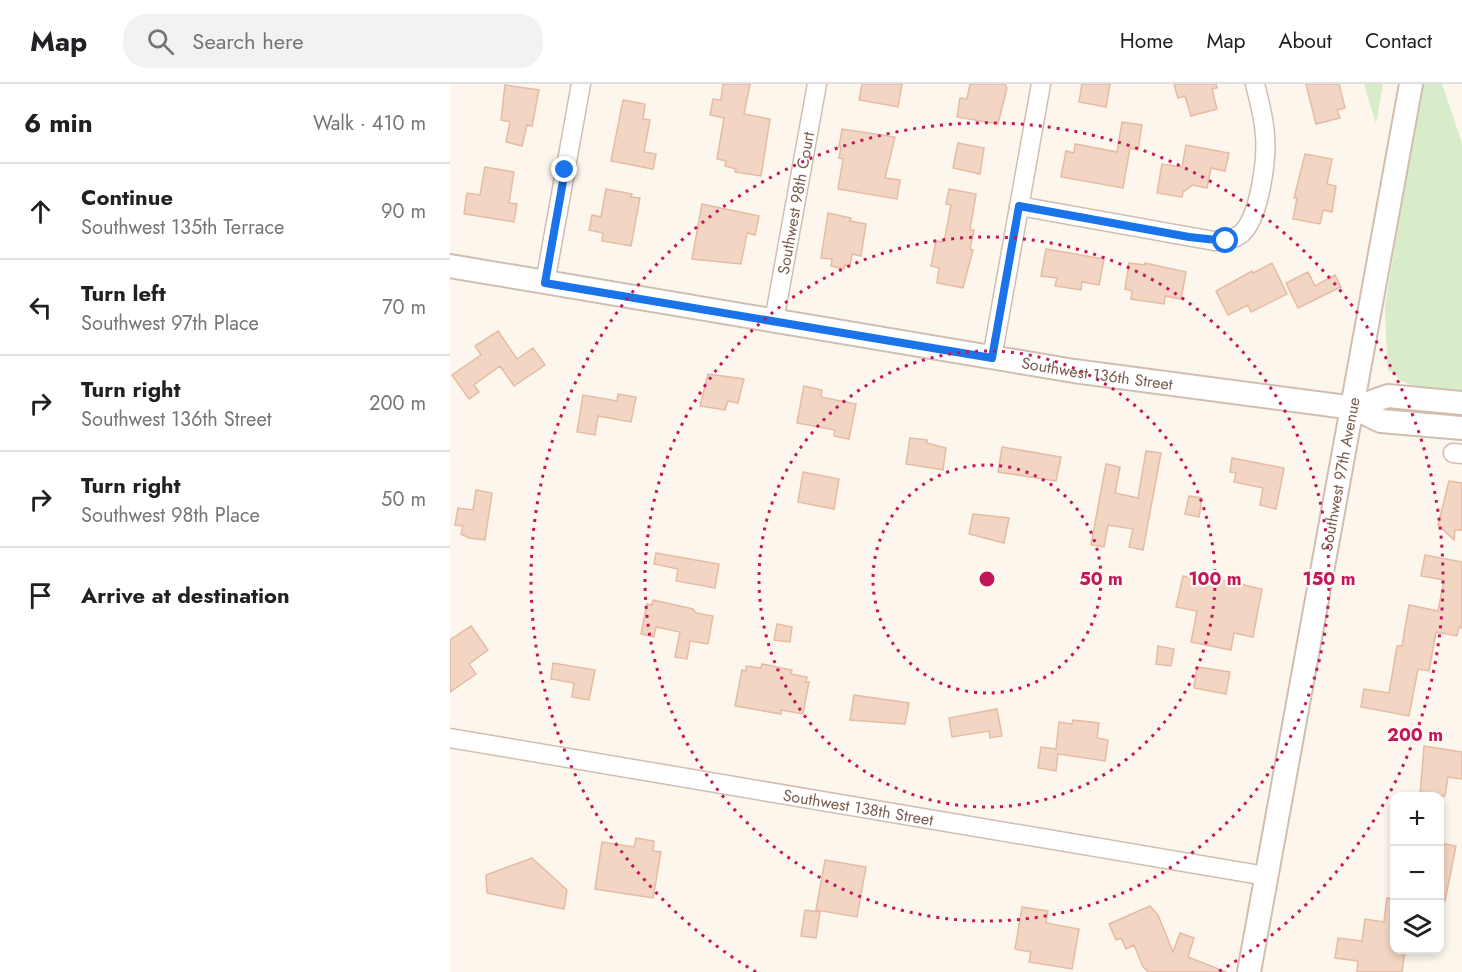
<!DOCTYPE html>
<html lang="en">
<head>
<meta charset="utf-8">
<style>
	body { margin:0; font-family:Jost,sans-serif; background:#f2f2f2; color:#202124 }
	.controls { position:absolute; right:18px; bottom:18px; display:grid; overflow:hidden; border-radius:12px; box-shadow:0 3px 9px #0003 }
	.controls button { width:54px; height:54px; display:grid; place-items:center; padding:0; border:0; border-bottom:2px solid #e0e0e0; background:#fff; color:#202124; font:30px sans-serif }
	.stop { position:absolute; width:18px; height:18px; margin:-14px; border:4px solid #1a73e8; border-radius:50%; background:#fff }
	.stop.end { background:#1a73e8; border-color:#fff; box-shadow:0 2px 6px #0008 }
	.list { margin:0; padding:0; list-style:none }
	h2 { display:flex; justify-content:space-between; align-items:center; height:78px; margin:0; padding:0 24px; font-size:26px }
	h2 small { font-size:20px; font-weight:400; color:#757577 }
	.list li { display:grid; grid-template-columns:39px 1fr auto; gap:18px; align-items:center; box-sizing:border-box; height:96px; padding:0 24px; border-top:2px solid #e0e0e0 }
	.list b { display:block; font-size:22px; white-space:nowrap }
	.list p { margin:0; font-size:20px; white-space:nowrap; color:#757577 }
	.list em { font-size:20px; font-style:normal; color:#757577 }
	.icon { flex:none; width:33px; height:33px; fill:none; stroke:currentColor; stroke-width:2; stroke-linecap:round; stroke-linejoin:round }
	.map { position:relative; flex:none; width:1012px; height:888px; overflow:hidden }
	header { display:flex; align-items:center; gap:36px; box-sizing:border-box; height:84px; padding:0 30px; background:#fff; border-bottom:2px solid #e0e0e0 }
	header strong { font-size:28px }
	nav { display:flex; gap:33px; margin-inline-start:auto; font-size:21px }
	.search { width:420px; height:54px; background:#f2f2f2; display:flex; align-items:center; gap:15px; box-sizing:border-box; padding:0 21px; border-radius:24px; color:#757577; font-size:22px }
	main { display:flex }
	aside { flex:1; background:#fff }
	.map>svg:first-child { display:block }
	.green { fill:#d8ecc9 }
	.building { fill:#f3d5c3; stroke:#e6bba3; stroke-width:1.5 }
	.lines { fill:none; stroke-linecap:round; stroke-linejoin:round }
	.minor-casing { stroke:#d1beb0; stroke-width:21 }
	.tertiary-casing { stroke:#d1beb0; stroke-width:26 }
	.minor { stroke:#fff; stroke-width:18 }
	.tertiary { stroke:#fff; stroke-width:22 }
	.route { stroke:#1a73e8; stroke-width:8 }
	.ring { fill:none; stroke:#c2185b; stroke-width:3; stroke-dasharray:3 6 }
	.labels { text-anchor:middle; stroke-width:4.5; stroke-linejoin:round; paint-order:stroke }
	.street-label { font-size:16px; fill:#7a5c4d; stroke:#fffaf3 }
	.centre { fill:#c2185b; stroke:#fffaf3; stroke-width:3 }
	.ring-label { font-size:18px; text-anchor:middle; font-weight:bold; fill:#c2185b; stroke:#fffaf3; stroke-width:4.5; stroke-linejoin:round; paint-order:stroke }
</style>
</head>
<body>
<header>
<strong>Map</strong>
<div class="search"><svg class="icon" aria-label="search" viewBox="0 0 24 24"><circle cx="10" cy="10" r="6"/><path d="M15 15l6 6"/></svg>Search here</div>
<nav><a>Home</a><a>Map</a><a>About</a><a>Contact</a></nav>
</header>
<main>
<aside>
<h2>6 min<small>Walk · 410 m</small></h2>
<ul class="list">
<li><svg class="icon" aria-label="ahead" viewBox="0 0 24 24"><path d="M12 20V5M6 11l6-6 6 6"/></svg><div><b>Continue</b><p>Southwest 135th Terrace</p></div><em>90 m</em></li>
<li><svg class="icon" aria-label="left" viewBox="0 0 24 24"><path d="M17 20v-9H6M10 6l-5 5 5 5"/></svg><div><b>Turn left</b><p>Southwest 97th Place</p></div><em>70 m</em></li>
<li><svg class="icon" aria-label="right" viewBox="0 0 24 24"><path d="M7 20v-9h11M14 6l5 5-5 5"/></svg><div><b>Turn right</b><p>Southwest 136th Street</p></div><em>200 m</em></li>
<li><svg class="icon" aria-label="right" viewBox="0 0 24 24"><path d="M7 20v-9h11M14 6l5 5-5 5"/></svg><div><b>Turn right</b><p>Southwest 98th Place</p></div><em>50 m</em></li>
<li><svg class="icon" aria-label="arrive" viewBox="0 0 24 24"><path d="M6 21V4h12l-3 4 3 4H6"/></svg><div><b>Arrive at destination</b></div></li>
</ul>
</aside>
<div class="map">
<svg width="1012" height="888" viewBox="0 0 1012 888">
	<rect width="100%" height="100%" fill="#fdf6ec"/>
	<!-- green -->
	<path class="green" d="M914,0h19l-7,40z
		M971,0h21l20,59v247c-22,-2 -57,2 -70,-19l-3,1 -2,-9 -2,-57z"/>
	<!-- building -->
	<path class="building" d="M273,0h27l-6,30 26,5 -9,57 -26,-4 1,-3 -11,-3 1,-5 -9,-2 7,-41 -14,-3 3,-16 8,1z
		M412,0h40l-4,23 -39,-7z
		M520,0h35l2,4 -9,36 -41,-7 3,-19 7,1z
		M632,0h28l-4,23 -27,-5z
		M724,0h42l1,4 -5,1 5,20 -26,7 -6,-20 -7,2z
		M856,0h33l6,24 -8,2 3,8 -24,6z
		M55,1l34,5 -7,36 -5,-1 -5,21 -16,-4 4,-20 -9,-2z
		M173,16l22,4 -2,15 7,1 -6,32 12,2 -3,15 -42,-8z
		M672,38l20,3 -4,25 -8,-2 -7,40 -62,-11 5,-26 8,2 1,-9 42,8z
		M392,45l53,8 -10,41 15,2 -3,19 -59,-10 5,-30 -4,-1 2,-11h-2z
		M508,59l26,5 -4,26 -27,-6z
		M736,61l43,8 -4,18 -14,-3 -4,20 -14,-3 -10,7 -1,5 -25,-4 5,-29 20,3z
		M855,70l27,5 -5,25 9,2 -4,26 -9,-2 -3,14 -27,-5 4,-21h-3z
		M35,83l29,5 -5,31 8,1 -3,18 -50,-8 3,-21 13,2z
		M156,105l26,5 -1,3 9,1 -9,48 -29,-5 1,-8 -14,-3 3,-15 9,2z
		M499,105l27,5 -6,36h4l-4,19 3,1 -10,38 -26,-5 2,-15 -8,-2 5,-25 8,1 7,-37 -5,-1z
		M252,120l57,12 -4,19 -8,-2 -6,31 -49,-5z
		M378,129l23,5 -1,3 16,3 -5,32 -9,-2 -2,12 -5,-1 -1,4 -13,-3 1,-7 -11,-1z
		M596,165l58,10 -5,26 -17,-3 -1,8 -26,-4 2,-8 -16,-2z
		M679,179l16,2v-2l41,9 -5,27 -16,-3 -1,8 -33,-5 1,-8 -7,-2z
		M822,179l15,31 -36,18 -3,-7 -20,10 -12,-24 36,-20 1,2z
		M858,188l7,14 20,-11 6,12 -43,21 -12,-25z
		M48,247l19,28 16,-11 12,17 -31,21 -14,-20 -26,19 5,7 -10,7 -17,-24 29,-20 -6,-9z
		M258,290l36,5 -6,24 -10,-2 -3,9 -25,-4z
		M354,302l18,4 -1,7 35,7 -7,35 -15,-3 1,-6 -38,-7z
		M168,310l18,3 -5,25 -33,-6 -3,19 -18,-3 6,-37 34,6z
		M460,354l17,2v3l19,5 -3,22 -37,-6z
		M552,363l59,10 -5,24 -58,-9z
		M696,367l15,2 -18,97 -14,-3 4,-18 -25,-4 -4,22 -13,-2 15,-81 14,3 -5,26 23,5z
		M782,374l52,10 -8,41 -16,-4 3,-17 -29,-6 2,-9 -6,-1z
		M353,388l36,7 -5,30 -36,-7z
		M999,397l13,2v47h-7l-1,10 -16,-15z
		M26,406l16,3 -7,47 -16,-2 -8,-4 2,-8 -8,-1 3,-17 15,2z
		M739,412l13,2 -3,19 -14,-3z
		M523,430l36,4 -5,25 -35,-9z
		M206,469l63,11 -4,24 -39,-7 2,-12 -24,-5z
		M975,471l37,7v66l-3,-1 -2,9 -21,-4 -7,39 -11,-2 -9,47 -48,-9 3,-18 25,4 8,-47h5l7,-41 29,6 6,-31 -23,-4z
		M733,492l33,7 1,-4 45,10 -9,48 -19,-4 -3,17 -40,-8 6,-31 -21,-4z
		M203,516l40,9 3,4 17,3 -5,28 -18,-3 -3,18 -12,-2 5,-25 -24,-5 -2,10 -13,-3 6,-30 5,1z
		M327,540l15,3 -2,15 -16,-2z
		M21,542l17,24 -19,14 7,10 -26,18v-52z
		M708,562l16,3 -3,17 -15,-2z
		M103,579l42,7 -6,30 -17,-3 2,-14 -23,-4z
		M312,580l30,6 -1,4 16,3 -1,5h3l-6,32 -22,-4v4l-46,-8 7,-36 4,1v-5l15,2z
		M747,583l33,5 -4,22 -32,-6z
		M404,611l55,8 -4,21 -55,-4z
		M547,625l5,27 -12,2 -1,-7 -37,6 -3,-19z
		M623,636l26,3 -2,15 11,2 -3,21 -47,-7 -2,17 -18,-3 3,-21 15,2 3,-27 13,2z
		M974,662l38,6v27l-14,-2 -3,19h-25z
		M186,754l18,3 -1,10 8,1 -8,46 -58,-9 7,-47 32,5z
		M990,759l16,3 -11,55h-5z
		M82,774l35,32 -3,19 -77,-16 -1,-18z
		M375,776l41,7 -9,50 -41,-7z
		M937,814l8,1v51h10l-3,22h-45l1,-11 -23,-3 3,-20 24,3 3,-22 19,3z
		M700,822l8,9 15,37 7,-19 14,5 -6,19 38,15h-77l-6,-5 -9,-22 -8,4 -5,-11 -5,2 -7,-16z
		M572,823l26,4 -2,12 33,6 -7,40 -43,-7 2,-10 -16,-3z
		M355,826l15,2 -4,26 -15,-2z"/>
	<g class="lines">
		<!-- minor casing -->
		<g class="minor-casing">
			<g id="minor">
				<path d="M569,122l195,35c10,0 19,-1 27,-7 19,-17 26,-75 24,-99 -1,-18 -6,-34 -10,-51"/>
				<path d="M95,199l36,-199"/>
				<path id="s1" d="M324,237l43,-237"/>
				<path d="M542,274l49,-274"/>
				<path d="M1003,369l9,1"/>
				<path id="s2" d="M0,654l816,138"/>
			</g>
		</g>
		<!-- tertiary casing -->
		<g class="tertiary-casing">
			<g id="tertiary">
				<path id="s3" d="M0,182l624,105 280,37 27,13 81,7"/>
				<path d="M904,324l34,-12 74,7"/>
				<path id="s4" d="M799,888l162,-888"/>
			</g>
		</g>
		<!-- minor -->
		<use href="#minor" class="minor"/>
		<!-- tertiary -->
		<use href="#tertiary" class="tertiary"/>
	</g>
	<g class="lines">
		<!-- route -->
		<path class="route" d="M115,86l-20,113 447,75 27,-152 170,31 37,4"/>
	</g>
	<!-- distance rings -->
	<g class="ring">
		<circle cx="537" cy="495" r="114"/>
		<circle cx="537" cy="495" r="228"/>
		<circle cx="537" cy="495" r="342"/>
		<path d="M306 888A456 456 0 1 1 768 888"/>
	</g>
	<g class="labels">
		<!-- street labels -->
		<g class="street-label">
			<text dy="6" stroke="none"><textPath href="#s1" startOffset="120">Southwest 98th Court</textPath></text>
			<text dy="6" stroke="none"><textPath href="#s3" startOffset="656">Southwest 136th Street</textPath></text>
			<text dy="6" stroke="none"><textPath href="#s4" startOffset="506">Southwest 97th Avenue</textPath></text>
			<text dy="6" stroke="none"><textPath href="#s2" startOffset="414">Southwest 138th Street</textPath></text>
		</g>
	</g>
	<circle cx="537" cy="495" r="9" class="centre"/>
	<g class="ring-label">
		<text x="651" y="501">50 m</text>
		<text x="765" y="501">100 m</text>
		<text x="879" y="501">150 m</text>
		<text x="965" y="657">200 m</text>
	</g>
</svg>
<div class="controls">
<button>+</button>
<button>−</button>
<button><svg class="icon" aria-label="layers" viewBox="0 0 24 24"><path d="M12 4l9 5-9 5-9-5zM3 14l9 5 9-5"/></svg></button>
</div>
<div class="stop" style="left:776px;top:157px"></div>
<div class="stop end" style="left:115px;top:86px"></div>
</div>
</main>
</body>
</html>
